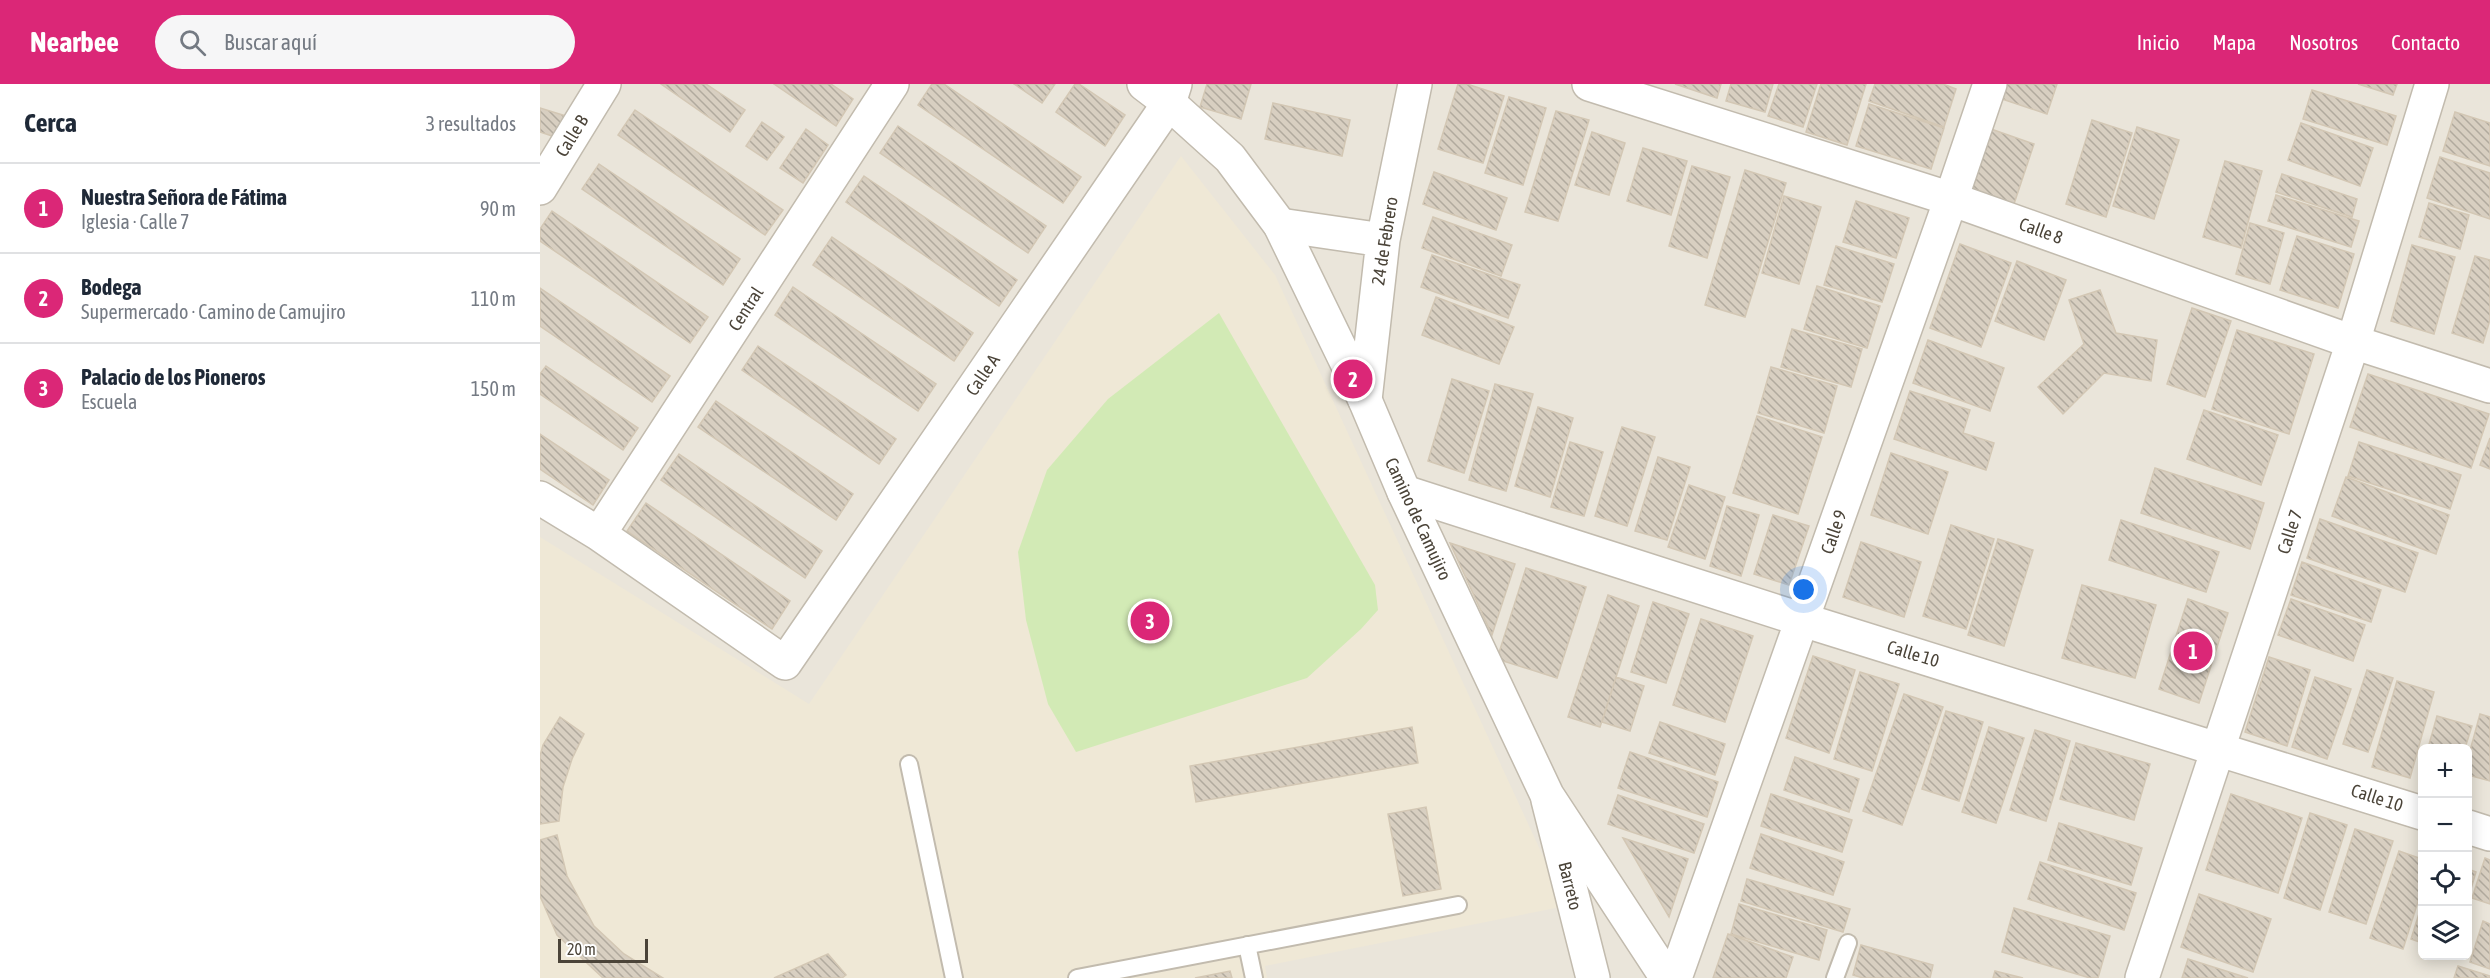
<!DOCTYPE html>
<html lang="es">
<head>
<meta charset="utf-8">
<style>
	body { margin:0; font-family:"Asap Condensed",sans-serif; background:#f6f6f7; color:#1f2937 }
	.controls { position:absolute; right:18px; bottom:18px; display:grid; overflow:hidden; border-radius:9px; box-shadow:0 3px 15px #0003 }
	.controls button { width:54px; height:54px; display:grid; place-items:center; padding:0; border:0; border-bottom:2px solid #e0e1e3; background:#fff; color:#1f2937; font:30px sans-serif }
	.scale { position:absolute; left:18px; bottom:15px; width:90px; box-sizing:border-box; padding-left:6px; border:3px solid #4b4439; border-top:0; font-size:16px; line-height:21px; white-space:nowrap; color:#4b4439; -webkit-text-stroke:4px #fff; paint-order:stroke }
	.you { position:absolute; left:1264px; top:506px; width:21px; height:21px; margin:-15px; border:4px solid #fff; border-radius:50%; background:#1a73e8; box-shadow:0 0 0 9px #1a73e833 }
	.badge { display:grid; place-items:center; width:39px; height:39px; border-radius:50%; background:#db2777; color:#fff; font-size:20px; font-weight:700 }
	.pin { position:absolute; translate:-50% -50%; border:3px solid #fff; box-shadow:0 2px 6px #0006 }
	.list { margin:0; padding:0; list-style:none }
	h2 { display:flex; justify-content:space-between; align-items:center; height:78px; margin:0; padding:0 24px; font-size:26px }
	h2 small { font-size:20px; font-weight:400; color:#747a83 }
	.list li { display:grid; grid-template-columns:39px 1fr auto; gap:18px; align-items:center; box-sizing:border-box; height:90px; padding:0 24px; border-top:2px solid #e0e1e3 }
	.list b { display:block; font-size:22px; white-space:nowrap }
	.list p { margin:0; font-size:20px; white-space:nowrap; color:#747a83 }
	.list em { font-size:20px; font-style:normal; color:#747a83 }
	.icon { flex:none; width:33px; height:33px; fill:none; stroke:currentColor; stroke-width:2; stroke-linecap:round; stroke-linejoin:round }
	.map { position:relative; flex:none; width:1950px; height:894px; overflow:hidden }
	header { display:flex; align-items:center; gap:36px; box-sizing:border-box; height:84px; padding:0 30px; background:#db2777; color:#fff }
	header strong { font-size:28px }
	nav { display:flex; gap:33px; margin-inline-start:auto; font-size:21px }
	.search { width:420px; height:54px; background:#f6f6f7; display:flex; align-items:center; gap:15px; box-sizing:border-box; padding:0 21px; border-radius:33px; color:#747a83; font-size:22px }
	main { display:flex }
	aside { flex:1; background:#fff }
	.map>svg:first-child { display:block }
	.residential { fill:#eae5da; fill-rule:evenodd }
	.education { fill:#efe8d6 }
	.pitch { fill:#d2eab5 }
	.building { fill:url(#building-back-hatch); stroke:#d3c7b4; stroke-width:1.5 }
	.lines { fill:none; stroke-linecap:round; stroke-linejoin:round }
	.service-casing { stroke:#c2bbae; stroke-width:20 }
	.minor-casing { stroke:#c2bbae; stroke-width:36 }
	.tertiary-casing { stroke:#c2bbae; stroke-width:36 }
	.service { stroke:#fff; stroke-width:16 }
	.minor { stroke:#fff; stroke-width:33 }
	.tertiary { stroke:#fff; stroke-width:33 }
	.labels { text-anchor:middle; stroke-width:6; stroke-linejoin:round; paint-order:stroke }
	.street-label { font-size:18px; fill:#4b4439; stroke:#fff }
</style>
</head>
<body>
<header>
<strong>Nearbee</strong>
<div class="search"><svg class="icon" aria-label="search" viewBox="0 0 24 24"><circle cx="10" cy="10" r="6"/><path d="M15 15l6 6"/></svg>Buscar aquí</div>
<nav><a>Inicio</a><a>Mapa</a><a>Nosotros</a><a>Contacto</a></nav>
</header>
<main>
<aside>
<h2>Cerca<small>3 resultados</small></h2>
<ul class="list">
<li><span class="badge">1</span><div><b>Nuestra Señora de Fátima</b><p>Iglesia · Calle 7</p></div><em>90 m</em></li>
<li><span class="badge">2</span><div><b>Bodega</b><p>Supermercado · Camino de Camujiro</p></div><em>110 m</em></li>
<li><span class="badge">3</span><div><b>Palacio de los Pioneros</b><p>Escuela</p></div><em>150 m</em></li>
</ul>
</aside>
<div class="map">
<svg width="1950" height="894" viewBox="0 0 1950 894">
	<defs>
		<pattern id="building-back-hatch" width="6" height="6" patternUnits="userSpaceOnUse" patternTransform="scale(1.5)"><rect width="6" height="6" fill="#d8cfc1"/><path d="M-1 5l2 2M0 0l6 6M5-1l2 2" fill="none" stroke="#b1aa9e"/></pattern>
	</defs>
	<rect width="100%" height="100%" fill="#f6f3ec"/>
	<!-- residential -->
	<path class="residential" d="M0,0h1950v894h-1950zM1882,664h46v208h-46z"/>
	<!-- education -->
	<path class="education" d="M641,72l94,119 291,631 -301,60 2,12h-727v-441l269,167z"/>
	<!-- pitch -->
	<path class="pitch" d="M679,229l156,272 3,25 -17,19 -54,49 -231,74 -28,-48 -22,-84 -8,-68 29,-82 61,-71z"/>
	<!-- building -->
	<path class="building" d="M121,0h45l39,26 -15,22z
		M234,0h57l22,15 -17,27z
		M392,0h12l137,93 -18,26 -145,-98z
		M474,0h41l-13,19z
		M535,0h4l46,31 -20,31 -49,-34z
		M667,0h44l-10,35 -41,-12z
		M918,0h9l37,12 -21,67 -45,-14z
		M1135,0h46l-4,14z
		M1191,0h42l-8,28 -39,-11z
		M1239,0h38l-14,43 -35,-11z
		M1281,0h45l-19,61 -41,-13z
		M1335,0h68l13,5 -12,38 -75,-26z
		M1464,0h53l-10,30 -48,-16z
		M1818,0h39l-4,11z
		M1772,6l84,26 -9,29 -84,-26z
		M969,13l37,11 -23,77 -38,-12z
		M733,19l77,17 -8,36 -77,-17z
		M1329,20l75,24 -13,41 -75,-23z
		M0,24l26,8 -8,22 -18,-6z
		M95,26l148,100 -18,25 -147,-100z
		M1016,27l33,9 -31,101 -33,-9z
		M1915,28l35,11v43l-47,-15z
		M1552,36l40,13 -26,84 -40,-13z
		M222,38l22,15 -17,23 -21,-14z
		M1761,39l72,25 -13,38 -72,-26z
		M358,42l148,100 -18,27 -148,-100z
		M1597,43l42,13 -25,79 -41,-13z
		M266,45l22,16 -25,38 -23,-15z
		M1451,45l43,15 -21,63 -43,-16z
		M1052,48l33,11 -16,52 -34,-10z
		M1103,64l44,13 -16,54 -44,-14z
		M1900,73l50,16v46l-63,-21z
		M1685,77l37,10 -21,77 -38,-11z
		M59,80l141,95 -17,26 -141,-96z
		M1152,82l38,11 -23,81 -38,-12z
		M1205,86l41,13 -41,134 -40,-12z
		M894,88l73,26 -11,32 -73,-26z
		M1742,90l75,25 -5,18 -76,-25z
		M324,92l153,104 -18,26 -153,-104z
		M1736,111l83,26 -8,26 -83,-26z
		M1244,112l37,11 -22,77 -37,-11z
		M1316,117l53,17 -13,40 -53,-16z
		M1889,119l40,12 -9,34 -41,-12z
		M12,127l156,106 -18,26 -150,-102v-12z
		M893,133l79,28 -11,31 -79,-28z
		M1710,139l34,10 -14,51 -34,-10z
		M1757,152l57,18 -16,54 -58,-18z
		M292,153l141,96 -19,28 -141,-96z
		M1420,160l51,19 -30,84 -51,-19z
		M1872,161l43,12 -21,77 -43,-13z
		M1296,162l58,18 -12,38 -58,-17z
		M892,171l88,30 -12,33 -87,-31z
		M1935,172l15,4v60l-7,23 -31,-10z
		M1477,177l49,19 -22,60 -49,-19z
		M1277,202l63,20 -13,42 -63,-19z
		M253,203l143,97 -18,27 -143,-96z
		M0,204l130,88 -18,26 -112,-76z
		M1560,206l16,43 41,7 -6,41 -47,-8 -41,41 -25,-27 46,-43 -15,-44z
		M896,213l78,30 -15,37 -77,-29z
		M1652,224l39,13 -26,76 -38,-13z
		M1252,245l70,20 -11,38 -70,-20z
		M1697,246l77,24 -25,80 -77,-25z
		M1388,256l76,28 -14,43 -77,-28z
		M218,262l138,93 -17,25 -137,-94z
		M6,282l92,62 -15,22 -83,-56v-20z
		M1231,283l66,19 -13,47 -66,-20z
		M1828,290l121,40 -18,54 -121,-41z
		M912,295l37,12 -25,82 -36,-12z
		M955,300l38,10 -27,97 -37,-11z
		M1370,307l60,19 -7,23 31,10 -8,27 -92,-31z
		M176,317l137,93 -17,26 -138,-93z
		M998,323l35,11 -23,79 -35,-11z
		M1664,326l74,25 -17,50 -74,-26z
		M1217,332l65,21 -24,77 -65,-21z
		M1082,343l33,10 -28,89 -32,-10z
		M0,350l69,46 -16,25 -53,-36z
		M1950,354v31l-10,-4z
		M1030,358l33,10 -19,64 -33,-9z
		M1819,358l102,33 -11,34 -102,-33z
		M1351,369l57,19 -20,62 -57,-19z
		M139,370l143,97 -17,27 -144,-98z
		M1118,373l32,10 -23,73 -32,-9z
		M1615,384l109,35 -14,46 -109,-36z
		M1806,393l103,38 -13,39 -104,-38z
		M1149,401l36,12 -20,62 -37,-12z
		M106,419l144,98 -18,28 -145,-98z
		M1187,422l32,9 -18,61 -31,-10z
		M1233,431l36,11 -20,59 -35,-11z
		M1780,435l98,34 -13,39 -98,-34z
		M1581,436l98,32 -13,40 -97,-32z
		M1411,441l43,14 -28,90 -43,-13z
		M1458,455l35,11 -29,96 -36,-11z
		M1321,458l60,20 -17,55 -61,-20z
		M910,459l65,21 -23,71z
		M1762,478l79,28 -10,32 -80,-27z
		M986,484l60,19 -29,91 -60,-19z
		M1542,501l74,20 -21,73 -73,-20z
		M1068,511l31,11 -39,121 -32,-10z
		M1648,515l40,14 -29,90 -40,-14z
		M1751,515l74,26 -12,36 -75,-26z
		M1113,518l36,12 -23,69 -35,-11z
		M1161,535l52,17 -28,86 -52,-17z
		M1273,572l42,14 -26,83 -43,-15z
		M1729,573l41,13 -23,76 -42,-14z
		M1827,586l26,8 -25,74 -25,-8z
		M1320,588l39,12 -27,87 -38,-12z
		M1076,593l28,9 -14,45 -28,-9z
		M1775,593l36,12 -24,70 -35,-12z
		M1857,597l37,11 -24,86 -38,-11z
		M1364,610l39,13 -41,118 -39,-14z
		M1406,627l37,11 -24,79 -37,-12z
		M1940,630l10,3v64l-22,-6v-17z
		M1897,632l35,10 -7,22h-37z
		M20,633l24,17 -12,25 -9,28 -4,34 -19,3v-68l3,-11z
		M1120,638l65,22 -10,31 -66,-22z
		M872,643l6,36 -222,39 -6,-36z
		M1449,643l35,11 -28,85 -34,-11z
		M1495,646l35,11 -24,80 -36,-11z
		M1536,659l74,21 -16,56 -74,-21z
		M1090,668l88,30 -11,35 -89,-29z
		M1255,673l64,22 -10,33 -65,-22z
		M1231,710l81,26 -10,32 -81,-26z
		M1691,710l71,24 -24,75 -72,-23z
		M1078,711l86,29 -10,29 -86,-29z
		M886,723l15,82 -38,7 -15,-82z
		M1770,729l37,12 -27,85 -36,-12z
		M1519,739l83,25 -11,37 -83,-25z
		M1815,745l38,12 -27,83 -37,-12z
		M1221,750l83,28 -11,33 -83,-27z
		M17,751l10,41 27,50 30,28 39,24h-60l-46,-43 -17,-39v-56z
		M1083,754l65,21 -19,58z
		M1859,767l23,8v30l-19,60 -33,-11z
		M1945,774l5,2v44l-18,-6z
		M1500,778l96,31 -12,37 -96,-31z
		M1928,785l8,3 -8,27z
		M1207,795l103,30 -7,23 -102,-31z
		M1659,810l72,25 -18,53 -72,-25z
		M1199,820l88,26 -8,30 -88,-26z
		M1882,820v39l-11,-4z
		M1474,824l96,28 -12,42h-8l-88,-26z
		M1943,837l7,3v45l-20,-7z
		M1188,850l65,23 -7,21h-73z
		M1321,861l72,20 -3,13h-67l-10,-3z
		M288,870l18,21 -4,3h-68z
		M1648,875l60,19h-66z
		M1918,882l32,10v2h-36z
		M690,887l2,7h-37z
		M1455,887l28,7h-30z"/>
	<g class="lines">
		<!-- service casing -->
		<g class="service-casing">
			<path id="service" d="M369,680l45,214
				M707,861l7,33
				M537,894l381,-73
				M1295,894l13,-35"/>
		</g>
		<!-- minor casing -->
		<g class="minor-casing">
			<path id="minor" d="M1049,0l362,115 402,143 137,44
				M0,104l64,-104
				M740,141l103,15
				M825,316l18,-160 32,-156
				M864,408l399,128 619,193
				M0,414l59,36 186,129 384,-560 6,-19
				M59,450l293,-450
				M1008,716l45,178
				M1928,743l22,7
				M1135,894l276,-779 39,-115
				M1602,894l211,-636 79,-258"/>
		</g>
		<!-- tertiary casing -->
		<g class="tertiary-casing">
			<path id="tertiary" d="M604,0l25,19 61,55 50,67 85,175 39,92 143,303 120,183"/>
		</g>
		<!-- service -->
		<use href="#service" class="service"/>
		<!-- minor -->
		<use href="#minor" class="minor"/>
		<!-- tertiary -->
		<use href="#tertiary" class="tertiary"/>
	</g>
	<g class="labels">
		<!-- street labels -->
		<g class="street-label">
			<text transform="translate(32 52) rotate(-58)" y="6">Calle B</text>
			<text transform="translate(1501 147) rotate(20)" y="6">Calle 8</text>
			<text transform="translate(845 157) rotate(-81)" y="6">24 de Febrero</text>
			<text transform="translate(206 225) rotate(-57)" y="6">Central</text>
			<text transform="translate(443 291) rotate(-56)" y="6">Calle A</text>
			<text transform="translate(878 435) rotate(65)" y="6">Camino de Camujiro</text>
			<text transform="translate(1294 448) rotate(-71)" y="6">Calle 9</text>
			<text transform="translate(1750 448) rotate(-72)" y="6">Calle 7</text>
			<text transform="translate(1373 570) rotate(17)" y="6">Calle 10</text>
			<text transform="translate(1837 714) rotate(18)" y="6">Calle 10</text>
			<text transform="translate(1030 802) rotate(76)" y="6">Barreto</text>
		</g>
	</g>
</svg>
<div class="controls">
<button>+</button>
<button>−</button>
<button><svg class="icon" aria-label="locate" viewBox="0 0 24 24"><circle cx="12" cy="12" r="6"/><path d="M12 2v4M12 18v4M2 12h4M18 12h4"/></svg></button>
<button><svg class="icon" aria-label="layers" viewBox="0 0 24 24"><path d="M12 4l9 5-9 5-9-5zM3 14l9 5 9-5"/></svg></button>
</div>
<div class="scale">20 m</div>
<div class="you"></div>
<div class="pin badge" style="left:1653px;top:567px">1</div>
<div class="pin badge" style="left:813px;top:295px">2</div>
<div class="pin badge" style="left:610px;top:537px">3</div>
</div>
</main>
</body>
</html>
